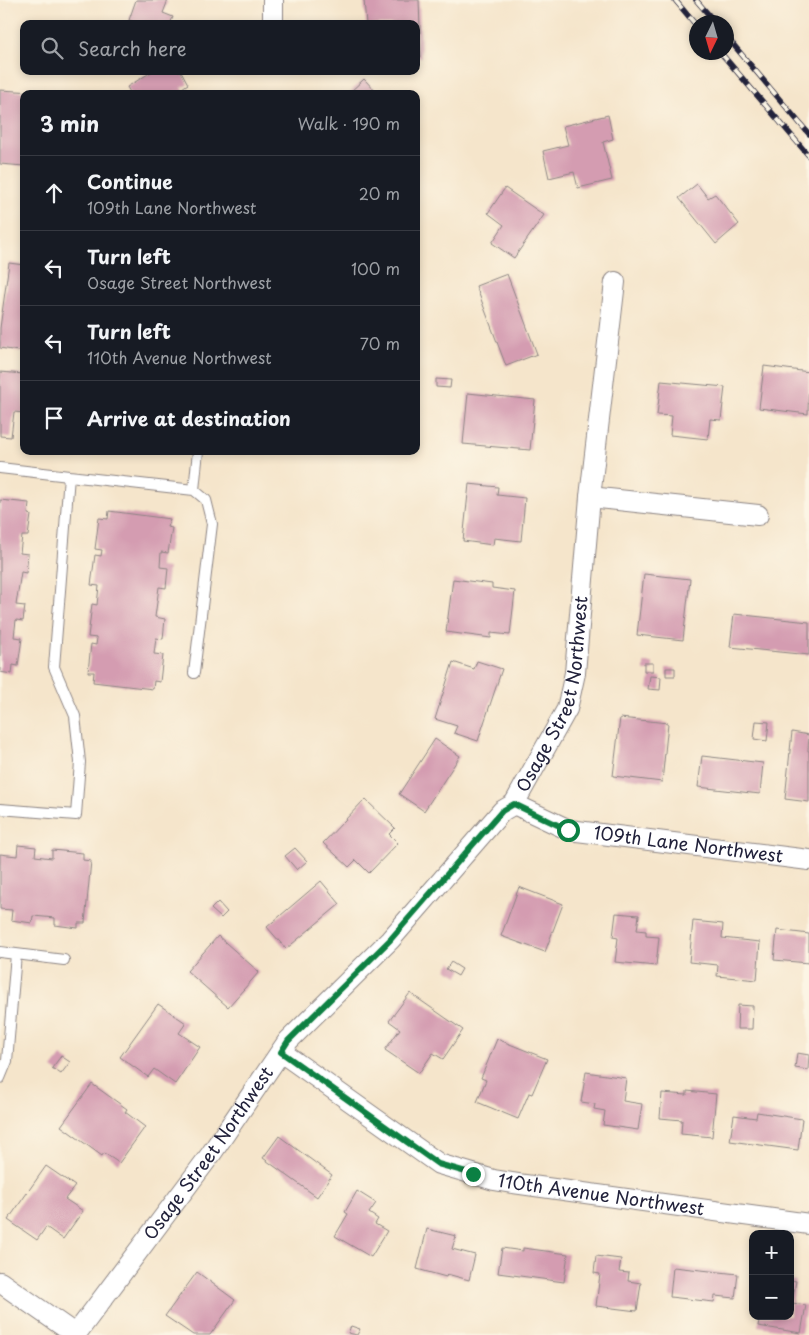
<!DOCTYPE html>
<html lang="en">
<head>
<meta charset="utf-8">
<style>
	body { margin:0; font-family:"Playpen Sans",sans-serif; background:#20242c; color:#f1f3f6 }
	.controls { position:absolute; right:15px; bottom:15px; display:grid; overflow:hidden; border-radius:10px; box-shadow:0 2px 8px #0003 }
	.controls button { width:45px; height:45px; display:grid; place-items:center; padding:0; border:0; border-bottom:1px solid #363941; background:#171b24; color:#f1f3f6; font:25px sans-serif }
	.compass { position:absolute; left:689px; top:15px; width:45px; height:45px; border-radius:50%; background:#171b24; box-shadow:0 2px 8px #0003; rotate:185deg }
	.stop { position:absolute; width:15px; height:15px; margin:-11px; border:4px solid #0b8043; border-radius:50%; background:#fff }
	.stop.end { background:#0b8043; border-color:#fff; box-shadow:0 1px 5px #0008 }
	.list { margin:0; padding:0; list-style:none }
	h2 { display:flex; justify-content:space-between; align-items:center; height:65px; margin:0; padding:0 20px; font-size:21px }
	h2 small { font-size:16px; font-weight:400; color:#9ea1a6 }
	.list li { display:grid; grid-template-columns:32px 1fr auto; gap:15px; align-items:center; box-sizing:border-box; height:75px; padding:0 20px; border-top:1px solid #363941 }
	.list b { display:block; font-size:19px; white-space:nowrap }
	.list p { margin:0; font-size:16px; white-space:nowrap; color:#9ea1a6 }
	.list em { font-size:16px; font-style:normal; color:#9ea1a6 }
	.icon { flex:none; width:28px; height:28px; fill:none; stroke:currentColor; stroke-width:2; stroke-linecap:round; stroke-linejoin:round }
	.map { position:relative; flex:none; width:809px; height:1335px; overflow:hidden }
	.search { position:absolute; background:#171b24; box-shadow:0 2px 8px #0003; left:20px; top:20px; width:400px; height:55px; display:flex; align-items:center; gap:12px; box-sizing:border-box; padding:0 18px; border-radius:10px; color:#9ea1a6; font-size:19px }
	.panel { position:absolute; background:#171b24; box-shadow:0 2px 8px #0003; left:20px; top:90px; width:400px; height:365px; border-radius:10px }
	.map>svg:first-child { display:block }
	.building { fill:#d49cb1 }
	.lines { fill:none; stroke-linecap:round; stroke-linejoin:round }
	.service-casing { stroke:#8c8483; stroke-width:12 }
	.minor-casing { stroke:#8c8483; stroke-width:22 }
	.service { stroke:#fff; stroke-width:10 }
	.minor { stroke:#fff; stroke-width:20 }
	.rail-casing { stroke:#22223b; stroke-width:5.5 }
	.rail { stroke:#fcf5e5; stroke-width:4; stroke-dasharray:11; stroke-linecap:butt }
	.route { stroke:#0b8043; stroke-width:6 }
	.labels { text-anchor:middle; stroke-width:4; stroke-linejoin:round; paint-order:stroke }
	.street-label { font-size:18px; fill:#22223b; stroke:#fcf5e5 }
</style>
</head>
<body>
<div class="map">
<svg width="809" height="1335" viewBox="0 0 809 1335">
	<rect width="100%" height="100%" fill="#fcf5e5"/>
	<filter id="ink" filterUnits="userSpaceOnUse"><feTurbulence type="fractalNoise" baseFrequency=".02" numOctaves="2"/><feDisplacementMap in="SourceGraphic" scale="10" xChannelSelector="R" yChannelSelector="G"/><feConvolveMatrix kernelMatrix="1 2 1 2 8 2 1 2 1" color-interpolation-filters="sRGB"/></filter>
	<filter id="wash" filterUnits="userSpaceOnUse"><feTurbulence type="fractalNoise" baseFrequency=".0096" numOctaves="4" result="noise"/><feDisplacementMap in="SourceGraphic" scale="20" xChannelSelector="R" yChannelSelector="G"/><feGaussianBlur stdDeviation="1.12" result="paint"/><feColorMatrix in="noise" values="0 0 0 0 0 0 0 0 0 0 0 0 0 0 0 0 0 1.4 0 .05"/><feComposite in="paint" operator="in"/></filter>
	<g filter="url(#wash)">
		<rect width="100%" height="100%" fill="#f5e5cb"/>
		<g id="blocks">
			<!-- building -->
			<path class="building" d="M136,0h32l-5,13 10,4 -3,7h-31l-10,-4z
				M364,0h55l2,57h-5v-33h-50z
				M153,71h28l7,13 -6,4 4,6h-55l-4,-7z
				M364,79l14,15h-30z
				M0,90l33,2 -1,2h-8v72l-24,-2z
				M608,115l5,24 -10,3 9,38 -34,8 -4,-16 -25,6 -6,-27 25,-6 -5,-19z
				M697,184l11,14 7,-4 24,30 -23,20 -37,-46z
				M505,188l39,27 -30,43 -22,-15 12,-18 -16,-12z
				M9,263l15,2v87l-24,-4v-20z
				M507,274l30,80 -31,12 -30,-80z
				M764,366l45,6 -1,42 -49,-6z
				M0,372l24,2v39l-10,-1 -3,25 -11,-1z
				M436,379l15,1 -1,8 -14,-1z
				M661,381l64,6 -4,33 -11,-1 -2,20 -38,-4 2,-19 -15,-1z
				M468,393l67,7 -5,50 -67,-6z
				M469,484l29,3 -1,8 28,3 -4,43 -27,-3 -1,7 -30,-4z
				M0,500l29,3 -1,11 3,1 -3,21h-6l-2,17 8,1 -2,19 -5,-1 -5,33 9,1 -2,15 -7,-1 -2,17 8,1 -4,28 -5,-1 -1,9 -12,-2z
				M109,511l61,8 -3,8 5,1 -4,25 -7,-1 -1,15 8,1 -2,20 -7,-1 -4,30 10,2 -2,20 -7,-1 -2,16 9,1 -3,27 -6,-1 -1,8 -60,-7 1,-10h-6l3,-28 5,1 1,-7 -9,-1 4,-33 5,1 2,-19 -8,-1 4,-30 6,1 1,-6 -7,-1 4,-31 9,1z
				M644,574l46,5 -7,61 -46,-5z
				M453,579l39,5v4l23,3 -5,44 -19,-2v5l-45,-6z
				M734,614l75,8v33l-79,-8z
				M477,661l25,8 -24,72 -24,-8 3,-7 -22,-7 18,-57 21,7z
				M644,663h9v8h-9z
				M666,668h9v8h-9z
				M650,676l11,1 -1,13 -12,-1z
				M620,718l48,5 -6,59 -49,-6z
				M756,721l13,1 -2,19 -13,-2z
				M792,732l17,3 -1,16h1v51l-24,-3z
				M435,739l25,17 -36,55 -25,-17z
				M702,756l61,7 -3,31 -62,-7z
				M365,799l30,29 -6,6 9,9 -29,30 -13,-13 -7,7 -26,-24z
				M18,845l18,2 -1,9 17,2v-8l31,3v7l8,1 -6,62h-7v5l-23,-3v-7l-22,-2 -1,7 -21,-3 1,-10 -12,-1v-55l17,2z
				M295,848l12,13 -10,9 -12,-14z
				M321,881l19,23 -54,45 -19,-22z
				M519,887l44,17 -18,48 -44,-16z
				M218,902l9,10 -6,6 -10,-9z
				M616,913l23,2 -2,15 9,1v5l13,1 -3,29 -41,-4 3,-24 -5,-1z
				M693,921l30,3 -1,14 38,4 -3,38 -40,-4 1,-11 -29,-3z
				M777,930l32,4v29l-35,-3z
				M218,936l41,36 -31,35 -41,-36z
				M451,962l11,7 -4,7 -12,-7z
				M410,993l53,37 -20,29 -10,-6 -14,20 -34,-23 15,-21 -11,-8z
				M158,1004l28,19 -7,10 21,14 -25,37 -21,-15 -6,8 -28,-20z
				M738,1005l15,1 -1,23h-15z
				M497,1039l50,20 -15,35 -3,-1 -11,26 -41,-17 9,-22 -5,-2z
				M797,1053l12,2 -1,15 -13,-2z
				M61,1056l9,6 -9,12 -9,-6z
				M586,1072l40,6 -3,23 19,3 -4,26 -35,-5 2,-14 -11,-2 1,-5 -14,-2z
				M92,1084l35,25 -2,3 20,15 -26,36 -15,-10 -2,3 -41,-30z
				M687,1091l29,3 -4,43 -31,-3 1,-14 -22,-2 2,-25 25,2z
				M757,1112l45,7 -4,31 -68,-9 4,-26 22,3z
				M279,1136l53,39 -15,22 -54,-39z
				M46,1166l29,20 -10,13 18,12 -20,28 -17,-12 -9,13 -29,-20z
				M357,1191l19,12 -7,10 9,6 -3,5 12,7 -16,26 -36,-21 13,-22 -3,-2z
				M427,1229l29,7 -4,13 23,6 -6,25 -22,-6 -1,3 -29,-8z
				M502,1248l21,3v-3l45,6 -4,28 -66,-9z
				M596,1256l25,3 -2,13 10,1 -1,8 13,2 -4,28 -41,-5 4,-32 -6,-1z
				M673,1267l65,7 -3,24 -20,-2 -1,6 -44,-5z
				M197,1272l38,28 -25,35h-17l-28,-19z
				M790,1280l6,1 -4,22 14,2 -5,28 -43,-7 2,-10h30z
				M351,1326l9,3 -3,6 -9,-2z"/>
		</g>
	</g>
	<g filter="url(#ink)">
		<use href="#blocks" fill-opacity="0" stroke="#8c8483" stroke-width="1"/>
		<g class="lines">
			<!-- service casing -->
			<g class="service-casing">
				<path id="service" d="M0,468l69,8 -15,191 21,49 5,46 -4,53 -76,-6
					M69,476l125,14 12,10 6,24 -18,149
					M194,490l4,-39
					M0,952l16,2 -9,107 -7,17
					M16,954l48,6"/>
			</g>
			<!-- minor casing -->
			<g class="minor-casing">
				<g id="minor">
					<path d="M273,24v-24"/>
					<path d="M590,497l168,18"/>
					<path id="s1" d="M514,804l55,26 240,30"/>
					<path id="s2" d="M281,1052l158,112 55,16 25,4 290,40"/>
					<path d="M0,1282l76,53"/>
					<path id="s3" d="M76,1334l135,-180 77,-113 102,-101 112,-129 12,-7 53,-95 8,-36 15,-176 25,-215"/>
				</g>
			</g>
			<!-- service -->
			<use href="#service" class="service"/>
			<!-- minor -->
			<use href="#minor" class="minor"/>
			<!-- rail casing -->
			<g class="rail-casing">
				<path id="rail" d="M675,0l21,25
					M696,0l19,22
					M726,36l83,98
					M720,52l89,104"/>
			</g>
			<!-- rail -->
			<use href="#rail" class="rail"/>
		</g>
	</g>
	<g class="lines" filter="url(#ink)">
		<!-- route -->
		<path class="route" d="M473,1174l-35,-10 -157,-112 7,-11 102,-101 112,-129 12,-7 54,26"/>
	</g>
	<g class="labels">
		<!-- street labels -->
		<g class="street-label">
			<text dy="6" stroke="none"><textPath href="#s3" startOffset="809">Osage Street Northwest</textPath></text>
			<text dy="6" stroke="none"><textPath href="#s1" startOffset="181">109th Lane Northwest</textPath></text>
			<text dy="6" stroke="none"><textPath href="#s3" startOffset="224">Osage Street Northwest</textPath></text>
			<text dy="6" stroke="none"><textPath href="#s2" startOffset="359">110th Avenue Northwest</textPath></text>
		</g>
	</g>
</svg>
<div class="controls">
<button>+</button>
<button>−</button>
</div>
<svg class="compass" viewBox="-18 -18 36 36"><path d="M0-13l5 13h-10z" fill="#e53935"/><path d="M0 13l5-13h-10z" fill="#9ea1a6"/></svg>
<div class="stop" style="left:568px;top:830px"></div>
<div class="stop end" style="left:473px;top:1174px"></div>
<div class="search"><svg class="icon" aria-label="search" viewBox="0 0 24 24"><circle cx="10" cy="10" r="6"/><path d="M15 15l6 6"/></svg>Search here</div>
<section class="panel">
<h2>3 min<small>Walk · 190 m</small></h2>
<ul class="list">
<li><svg class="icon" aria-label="ahead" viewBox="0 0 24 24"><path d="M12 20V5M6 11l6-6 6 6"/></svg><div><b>Continue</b><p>109th Lane Northwest</p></div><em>20 m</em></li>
<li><svg class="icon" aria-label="left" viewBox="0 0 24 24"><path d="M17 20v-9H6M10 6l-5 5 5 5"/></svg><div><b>Turn left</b><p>Osage Street Northwest</p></div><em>100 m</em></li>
<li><svg class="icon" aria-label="left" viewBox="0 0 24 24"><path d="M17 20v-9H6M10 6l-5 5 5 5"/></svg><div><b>Turn left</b><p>110th Avenue Northwest</p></div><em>70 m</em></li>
<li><svg class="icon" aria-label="arrive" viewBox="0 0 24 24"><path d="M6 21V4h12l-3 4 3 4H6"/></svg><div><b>Arrive at destination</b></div></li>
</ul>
</section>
</div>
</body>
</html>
